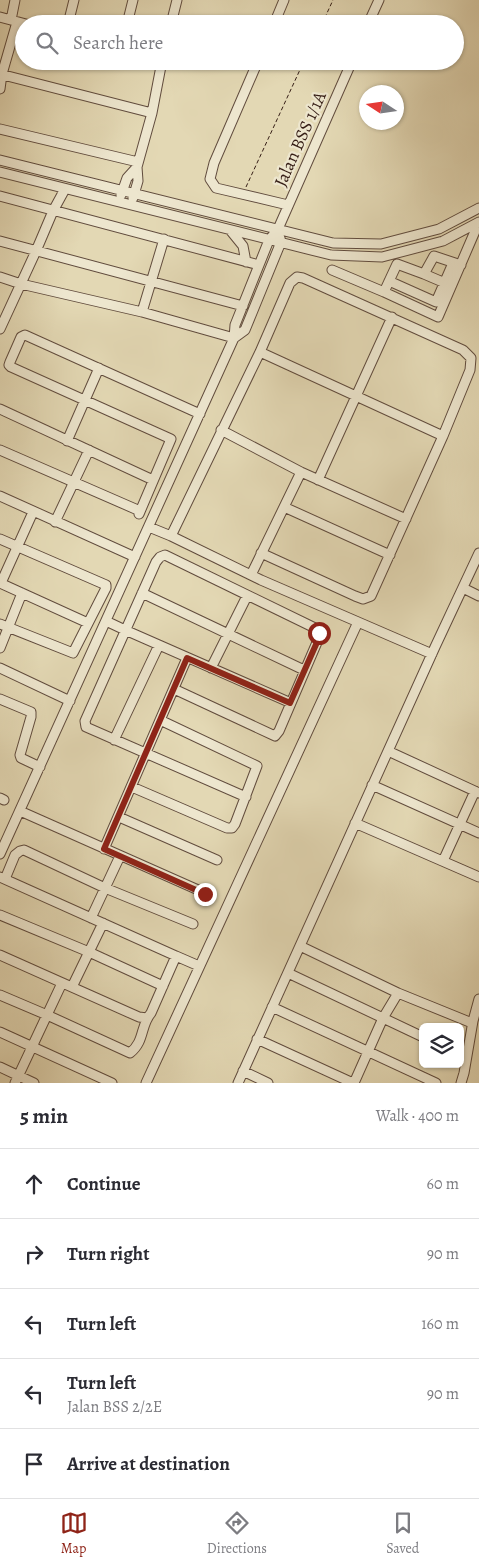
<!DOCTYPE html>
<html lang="en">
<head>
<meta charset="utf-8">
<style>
	body { margin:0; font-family:Alegreya,serif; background:#f2f2f3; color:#2b2b33 }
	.controls { position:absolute; right:15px; bottom:15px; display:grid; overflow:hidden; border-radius:8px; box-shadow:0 1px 4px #0004 }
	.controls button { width:45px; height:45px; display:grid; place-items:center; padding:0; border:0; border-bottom:1px solid #e1e1e2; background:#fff; color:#2b2b33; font:25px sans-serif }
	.compass { position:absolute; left:359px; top:85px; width:45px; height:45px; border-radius:50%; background:#fff; box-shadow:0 1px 4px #0004; rotate:282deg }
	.stop { position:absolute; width:15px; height:15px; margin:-11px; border:4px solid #8f2418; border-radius:50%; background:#fff }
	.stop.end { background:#8f2418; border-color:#fff; box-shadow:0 1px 5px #0008 }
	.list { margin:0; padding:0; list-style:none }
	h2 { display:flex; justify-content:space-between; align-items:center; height:65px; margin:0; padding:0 20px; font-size:21px }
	h2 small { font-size:16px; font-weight:400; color:#7c7c81 }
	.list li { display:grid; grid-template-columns:32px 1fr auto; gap:15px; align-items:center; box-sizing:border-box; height:70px; padding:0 20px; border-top:1px solid #e1e1e2 }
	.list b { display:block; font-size:19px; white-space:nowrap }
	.list p { margin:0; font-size:16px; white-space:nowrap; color:#7c7c81 }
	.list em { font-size:16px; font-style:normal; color:#7c7c81 }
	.icon { flex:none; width:28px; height:28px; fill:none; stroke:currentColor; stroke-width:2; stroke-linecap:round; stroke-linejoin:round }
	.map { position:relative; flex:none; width:479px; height:1083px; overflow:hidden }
	.search { position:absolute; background:#fff; box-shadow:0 1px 4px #0004; left:15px; right:15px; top:15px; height:55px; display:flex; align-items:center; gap:12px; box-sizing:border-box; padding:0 18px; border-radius:28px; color:#7c7c81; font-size:19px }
	.sheet { height:415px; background:#fff }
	nav { display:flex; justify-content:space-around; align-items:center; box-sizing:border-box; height:70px; border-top:1px solid #e1e1e2; background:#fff; font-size:14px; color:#7c7c81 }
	nav a { display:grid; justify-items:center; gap:2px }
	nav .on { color:#8f2418 }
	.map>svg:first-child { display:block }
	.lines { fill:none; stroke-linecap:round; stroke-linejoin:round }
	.minor-casing { stroke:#614c3e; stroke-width:11 }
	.path { stroke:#361e16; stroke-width:1; stroke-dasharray:4 2.5; stroke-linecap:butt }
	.minor { stroke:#ede6ce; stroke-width:9 }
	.route { stroke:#8f2418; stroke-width:6 }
	.labels { text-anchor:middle; stroke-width:4.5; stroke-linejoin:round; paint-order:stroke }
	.street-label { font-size:18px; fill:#361e16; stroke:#ede6ce }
</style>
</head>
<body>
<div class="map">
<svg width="479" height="1083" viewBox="0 0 479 1083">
	<rect width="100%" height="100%" fill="#e3d8b4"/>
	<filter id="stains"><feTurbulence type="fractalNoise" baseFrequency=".004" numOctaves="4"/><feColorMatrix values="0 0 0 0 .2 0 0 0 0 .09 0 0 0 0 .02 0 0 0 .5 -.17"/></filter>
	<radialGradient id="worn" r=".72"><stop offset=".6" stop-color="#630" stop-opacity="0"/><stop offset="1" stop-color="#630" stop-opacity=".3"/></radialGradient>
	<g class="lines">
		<!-- minor casing -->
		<g class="minor-casing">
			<path id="minor" d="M0,17l26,7
				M11,20l4,-20
				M68,24l6,-24
				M127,24l6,-24
				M171,24l6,-24
				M274,24l10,-24
				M368,24l11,-24
				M258,61l-44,102 -4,16 6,9 72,17
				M0,74l152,39
				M0,89l2,-15 15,-52
				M0,129l138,33
				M0,160l333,83 48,1 58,-15 40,-21
				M137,167l15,-54 10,-52
				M0,172l331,83 51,2 61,-16 36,-19
				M121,195l6,-17 10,-11 1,14 -5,17
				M0,196l259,69
				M230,230l13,16 3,16
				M0,241l243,65
				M332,270l52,22 54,25 41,-95
				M424,274l21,9
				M0,277l21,7 121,28 92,26
				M389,281l47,21 17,-39
				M384,292l13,-28 27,10 10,-18 27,9
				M142,312l22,-73
				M0,329l36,-78 17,-40 12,-22
				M234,338l11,-8 36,-88 -1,-4
				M260,352l183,84
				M0,409l153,71
				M221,430l80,42 105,47
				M67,441l32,-73
				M0,450l140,61
				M318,480l74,-163
				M0,496l135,61
				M284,507l106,48
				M139,514l32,-75 -160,-72 -2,-2 1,-3 11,-25 4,-2 175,79
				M55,522l34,-72
				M149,527l22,9 90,44 171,74
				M171,536l89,-184 30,-69 7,-6 6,1 160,72 8,8 -1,12 -27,66 -72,160 -8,3 -8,-3 -94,-43
				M0,539l106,46v3l-33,65 -73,-29
				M251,575l50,-103
				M0,583l88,40
				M1,583l32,-71
				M463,588l16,8
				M142,593l162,77
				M106,621l19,9 166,73
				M0,648l22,-55
				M0,668l70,33
				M211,668l36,-72
				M174,689l101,47 4,-5 39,-91 1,-7 -4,-5 -150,-73 -5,2 -4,5 -71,159 1,6 160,70
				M0,699l31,13v5l-11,38 1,3 19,9
				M114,740l45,-95
				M388,751l91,42
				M372,785l107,48
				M132,787l95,41h5l3,-4 22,-58 -97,-46
				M0,798l4,2
				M20,811l185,82
				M119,817l98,43
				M355,823l124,54
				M104,849l83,-191
				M0,854l234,-516 1,-13 34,-85 9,-11 74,-168
				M443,861l32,-70
				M0,877l176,79 -25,57c-11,13 -6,28 -21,40l-83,-38 -47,-20
				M5,879l10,-24 5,-4 4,-1 81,38 88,36
				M0,915l89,37 74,34
				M91,918l29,-62
				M300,946l98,47 74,30
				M0,955l139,62 8,1
				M176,956l23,10
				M288,973l135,64
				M72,987l31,-64
				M272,1007l164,76
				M0,1032l112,51
				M257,1039l96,44
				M0,1067l34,16
				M243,1071l25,12
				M15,1083l47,-100
				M146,1083l212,-461
				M238,1083l197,-436 44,-94
				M354,1083l29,-65 15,-25
				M461,1083l3,-10 9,-52 6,-22"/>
		</g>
		<!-- path -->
		<path class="path" d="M322,24l11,-24
			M246,187l58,-126"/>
		<!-- minor -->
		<use href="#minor" class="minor"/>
	</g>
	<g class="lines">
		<!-- route -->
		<path class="route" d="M205,894l-101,-45 83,-191 103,45 28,-63 1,-7"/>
	</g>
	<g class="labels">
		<!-- street labels -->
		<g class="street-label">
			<text transform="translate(300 139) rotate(-66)" y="6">Jalan BSS 1/1A</text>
		</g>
	</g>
	<rect width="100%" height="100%" filter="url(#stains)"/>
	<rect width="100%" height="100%" fill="url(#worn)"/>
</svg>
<div class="controls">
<button><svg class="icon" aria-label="layers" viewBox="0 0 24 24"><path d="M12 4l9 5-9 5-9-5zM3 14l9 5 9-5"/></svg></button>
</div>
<svg class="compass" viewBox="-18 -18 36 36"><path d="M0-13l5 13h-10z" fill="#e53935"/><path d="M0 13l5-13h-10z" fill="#7c7c81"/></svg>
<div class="stop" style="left:319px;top:633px"></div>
<div class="stop end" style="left:205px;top:894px"></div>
<div class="search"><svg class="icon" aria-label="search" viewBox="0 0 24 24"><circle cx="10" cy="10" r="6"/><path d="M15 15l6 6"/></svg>Search here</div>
</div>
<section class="sheet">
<h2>5 min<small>Walk · 400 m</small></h2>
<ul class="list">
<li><svg class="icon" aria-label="ahead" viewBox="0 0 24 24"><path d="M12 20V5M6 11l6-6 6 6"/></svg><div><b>Continue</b></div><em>60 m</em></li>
<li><svg class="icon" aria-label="right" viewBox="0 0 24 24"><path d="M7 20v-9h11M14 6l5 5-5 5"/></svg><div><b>Turn right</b></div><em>90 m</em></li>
<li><svg class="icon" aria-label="left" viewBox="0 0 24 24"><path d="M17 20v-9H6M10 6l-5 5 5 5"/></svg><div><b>Turn left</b></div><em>160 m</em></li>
<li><svg class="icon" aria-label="left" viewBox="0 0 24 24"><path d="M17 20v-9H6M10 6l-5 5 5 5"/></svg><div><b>Turn left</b><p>Jalan BSS 2/2E</p></div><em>90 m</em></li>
<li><svg class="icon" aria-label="arrive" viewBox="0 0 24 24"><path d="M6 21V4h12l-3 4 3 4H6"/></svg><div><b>Arrive at destination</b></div></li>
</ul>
</section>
<nav>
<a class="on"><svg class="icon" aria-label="map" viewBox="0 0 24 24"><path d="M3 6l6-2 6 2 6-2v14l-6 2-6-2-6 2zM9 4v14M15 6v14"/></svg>Map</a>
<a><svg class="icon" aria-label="directions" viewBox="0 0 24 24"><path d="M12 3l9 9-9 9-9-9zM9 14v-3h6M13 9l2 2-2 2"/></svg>Directions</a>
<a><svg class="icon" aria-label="saved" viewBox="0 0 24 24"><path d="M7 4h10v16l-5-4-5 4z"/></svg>Saved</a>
</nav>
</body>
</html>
